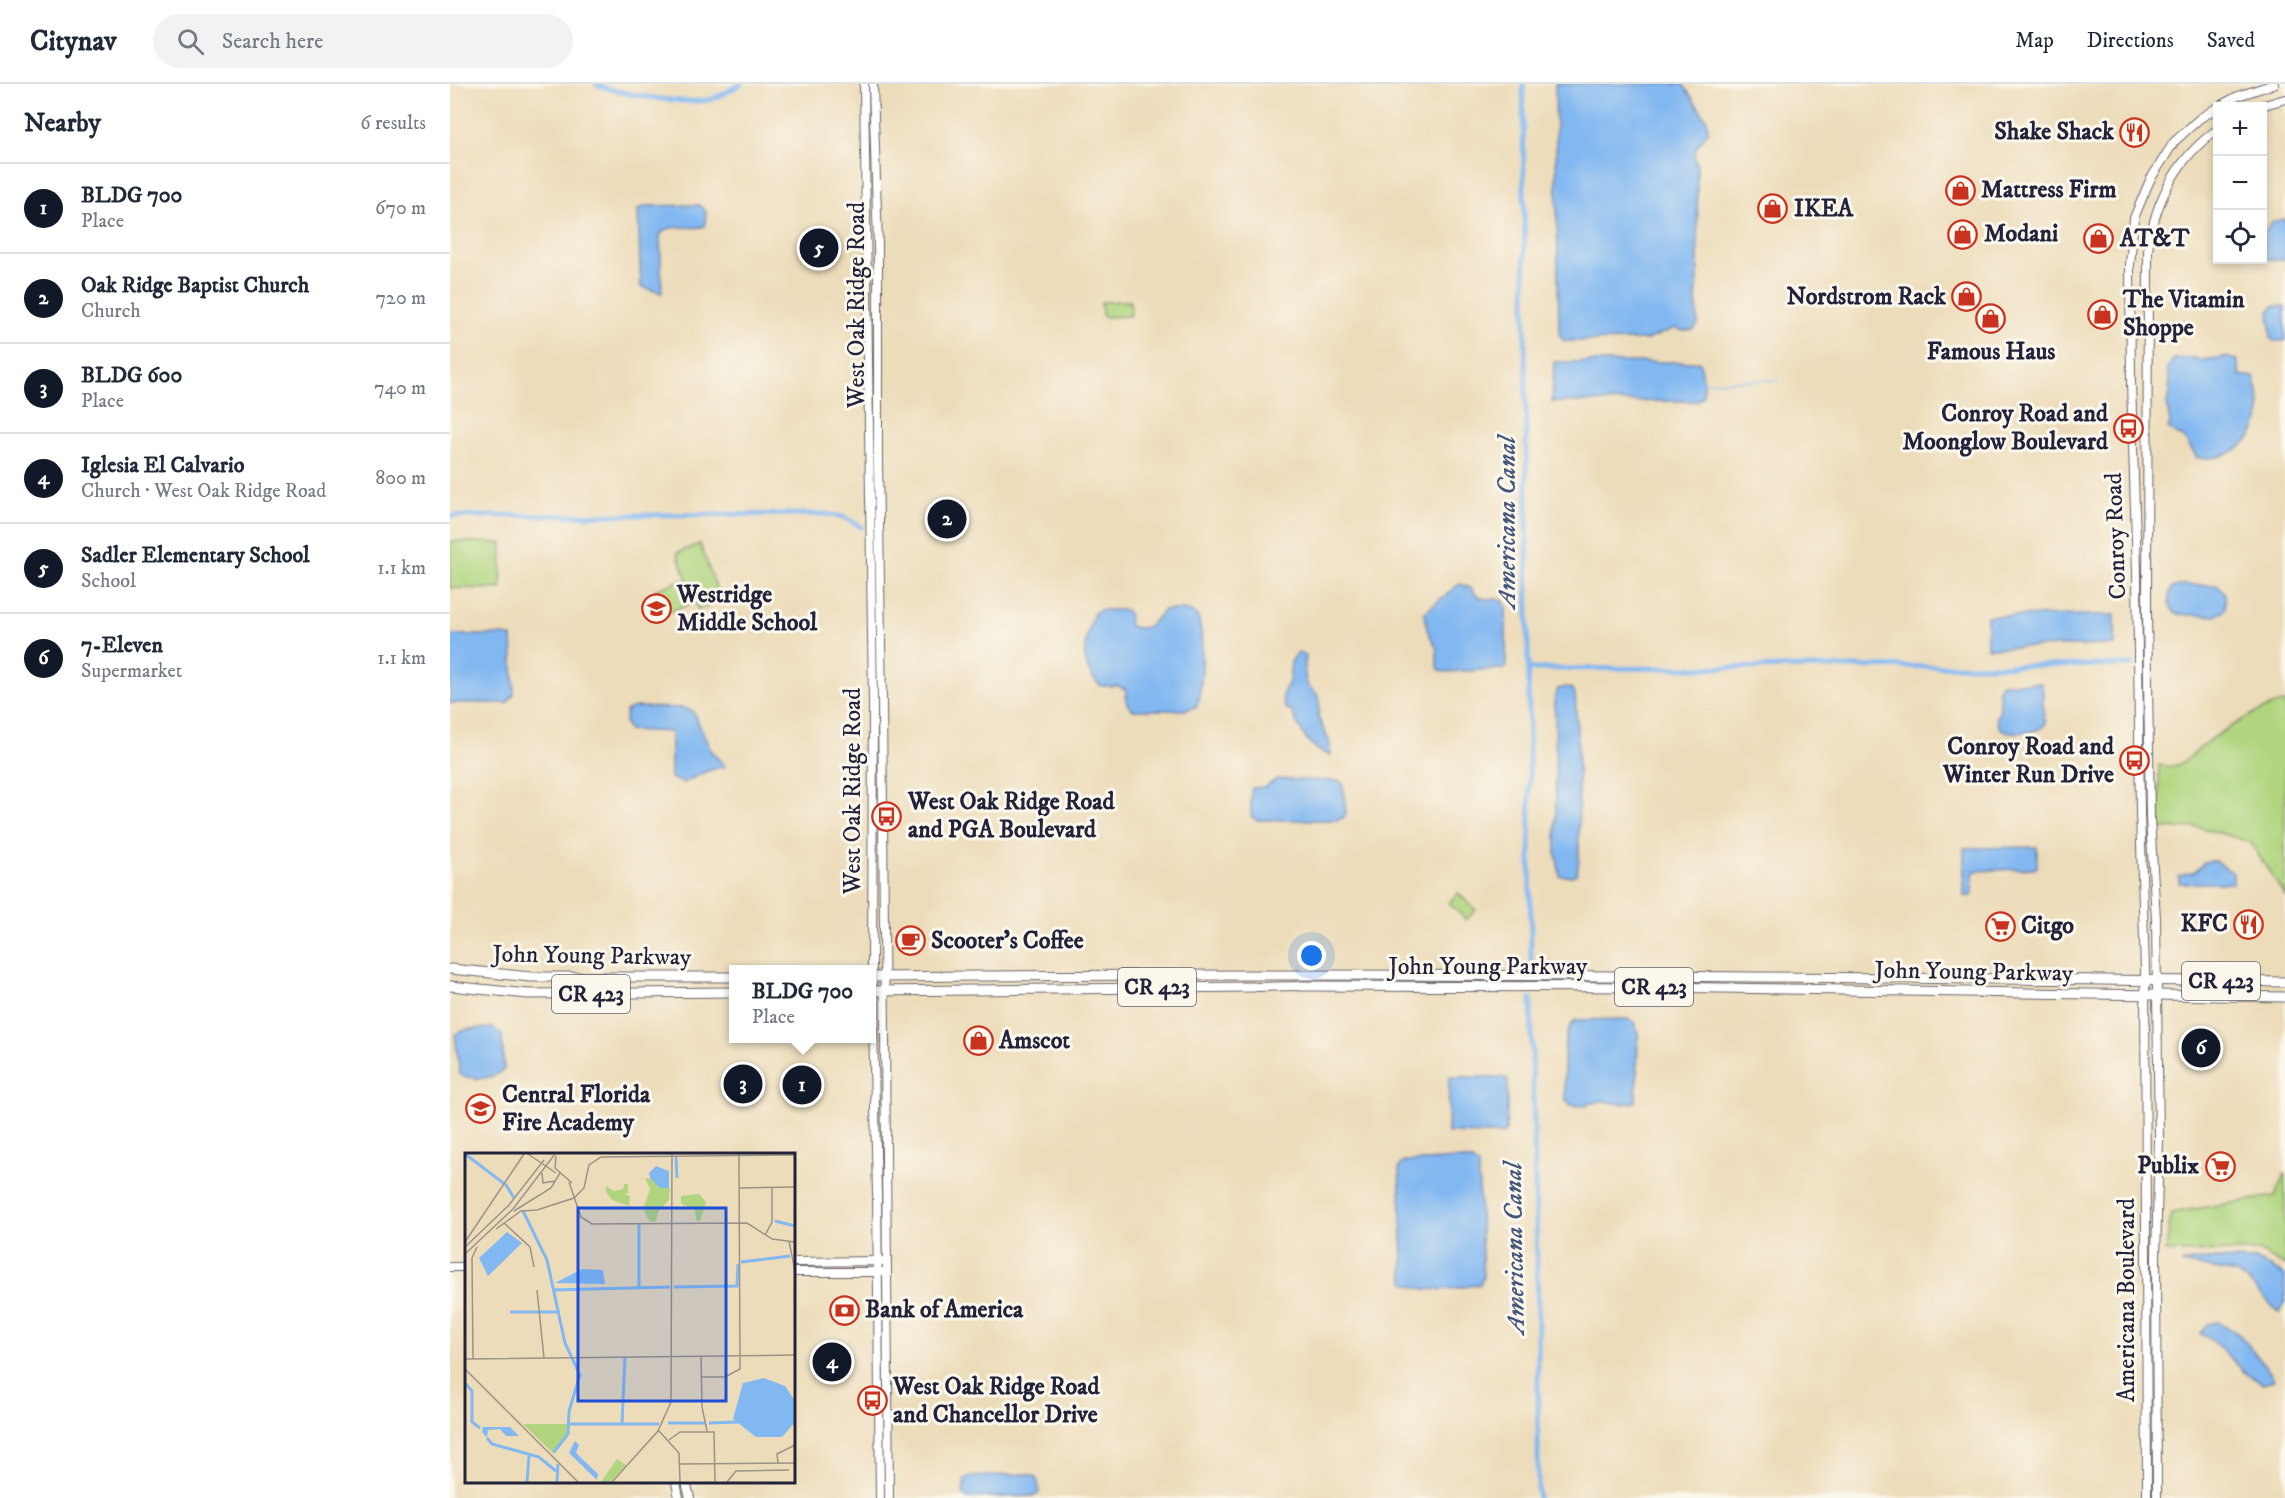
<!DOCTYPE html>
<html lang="en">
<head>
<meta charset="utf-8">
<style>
	:root { --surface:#fff; --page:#f2f2f3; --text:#1f2937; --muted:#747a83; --line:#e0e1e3; --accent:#111827 }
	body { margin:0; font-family:"IM FELL DW Pica",serif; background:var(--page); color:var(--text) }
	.controls { position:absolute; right:18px; top:18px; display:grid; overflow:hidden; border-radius:0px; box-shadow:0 3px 9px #0003 }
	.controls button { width:54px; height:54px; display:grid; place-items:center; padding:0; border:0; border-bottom:2px solid var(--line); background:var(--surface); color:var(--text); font:30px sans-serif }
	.you { position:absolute; left:862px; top:872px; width:21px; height:21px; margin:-15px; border:4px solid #fff; border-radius:50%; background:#1a73e8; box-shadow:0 0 0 9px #1a73e833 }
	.badge { display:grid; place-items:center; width:39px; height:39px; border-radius:50%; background:var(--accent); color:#fff; font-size:20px; font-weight:700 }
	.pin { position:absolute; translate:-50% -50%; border:3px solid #fff; box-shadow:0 2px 6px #0006 }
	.popup { position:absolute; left:279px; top:881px; width:147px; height:78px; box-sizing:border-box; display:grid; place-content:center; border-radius:0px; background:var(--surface); filter:drop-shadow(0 2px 4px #0005); font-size:20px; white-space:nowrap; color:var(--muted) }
	.popup b { font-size:22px; color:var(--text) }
	.popup::after { content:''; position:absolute; left:50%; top:100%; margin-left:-12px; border:12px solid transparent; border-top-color:var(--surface) }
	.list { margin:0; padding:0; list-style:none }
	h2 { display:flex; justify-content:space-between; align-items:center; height:78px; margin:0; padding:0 24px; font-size:26px }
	h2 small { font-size:20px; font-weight:400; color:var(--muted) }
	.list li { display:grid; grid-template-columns:39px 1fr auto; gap:18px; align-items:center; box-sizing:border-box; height:90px; padding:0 24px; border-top:2px solid var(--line) }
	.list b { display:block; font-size:22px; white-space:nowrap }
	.list p { margin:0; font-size:20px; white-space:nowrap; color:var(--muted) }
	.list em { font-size:20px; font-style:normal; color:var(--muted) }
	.icon { flex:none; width:33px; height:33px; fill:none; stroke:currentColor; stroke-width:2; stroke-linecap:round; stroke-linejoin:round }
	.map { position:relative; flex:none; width:1835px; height:1414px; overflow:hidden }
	header { display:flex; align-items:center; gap:36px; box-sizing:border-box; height:84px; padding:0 30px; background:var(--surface); border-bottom:2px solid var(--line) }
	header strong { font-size:28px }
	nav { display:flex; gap:33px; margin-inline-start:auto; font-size:21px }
	.search { width:420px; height:54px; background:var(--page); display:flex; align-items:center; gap:15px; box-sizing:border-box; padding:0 21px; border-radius:33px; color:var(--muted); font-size:22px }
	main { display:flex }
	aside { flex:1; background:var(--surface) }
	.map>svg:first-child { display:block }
	.green { fill:#b0d57e; stroke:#697c5c; stroke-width:1.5 }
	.water { fill:#82b8f1; stroke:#526d96; stroke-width:1.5 }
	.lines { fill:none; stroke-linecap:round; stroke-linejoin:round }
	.stream { stroke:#82b8f1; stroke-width:1.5 }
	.canal { stroke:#82b8f1; stroke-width:5 }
	.secondary-casing { stroke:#696367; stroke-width:10 }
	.primary-casing { stroke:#696367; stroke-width:10 }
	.highway-casing { stroke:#696367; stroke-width:11 }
	.secondary { stroke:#fff; stroke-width:8 }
	.primary { stroke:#fff; stroke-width:8 }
	.highway { stroke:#fff; stroke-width:9 }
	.labels { text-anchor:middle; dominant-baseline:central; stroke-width:6; stroke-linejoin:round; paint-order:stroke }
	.shield { fill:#fbf7ec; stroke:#636270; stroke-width:1.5 }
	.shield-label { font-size:22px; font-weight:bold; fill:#22223b }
	.poi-label { font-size:24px; font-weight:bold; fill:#22223b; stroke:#fbf7ec; text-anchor:start }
	.street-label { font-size:24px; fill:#22223b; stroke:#fbf7ec }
	.water-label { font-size:26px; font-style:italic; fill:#44567b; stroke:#fbf7ec }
	.inset-river { fill:none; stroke:#82b8f1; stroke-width:3 }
	.inset-road { fill:none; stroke:#9c9287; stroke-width:1.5 }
	.view { fill:#1d4ed8; fill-opacity:0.15; stroke:#1d4ed8; stroke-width:3 }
	.inset-edge { fill:none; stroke:#22223b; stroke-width:3 }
</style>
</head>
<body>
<header>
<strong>Citynav</strong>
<div class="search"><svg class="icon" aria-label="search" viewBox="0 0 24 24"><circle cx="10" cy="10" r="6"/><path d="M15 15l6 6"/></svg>Search here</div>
<nav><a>Map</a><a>Directions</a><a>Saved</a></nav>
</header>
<main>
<aside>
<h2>Nearby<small>6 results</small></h2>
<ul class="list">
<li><span class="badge">1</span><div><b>BLDG 700</b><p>Place</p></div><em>670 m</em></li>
<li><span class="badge">2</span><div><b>Oak Ridge Baptist Church</b><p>Church</p></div><em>720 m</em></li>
<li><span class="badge">3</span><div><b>BLDG 600</b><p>Place</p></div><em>740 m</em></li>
<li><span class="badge">4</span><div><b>Iglesia El Calvario</b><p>Church · West Oak Ridge Road</p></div><em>800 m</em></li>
<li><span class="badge">5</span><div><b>Sadler Elementary School</b><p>School</p></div><em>1.1 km</em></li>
<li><span class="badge">6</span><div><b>7-Eleven</b><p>Supermarket</p></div><em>1.1 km</em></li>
</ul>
</aside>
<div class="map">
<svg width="1835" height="1414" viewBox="0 0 1835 1414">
	<rect width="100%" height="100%" fill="#fbf7ec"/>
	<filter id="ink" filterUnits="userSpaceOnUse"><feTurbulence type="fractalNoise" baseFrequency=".0167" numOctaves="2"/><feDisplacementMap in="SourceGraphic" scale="12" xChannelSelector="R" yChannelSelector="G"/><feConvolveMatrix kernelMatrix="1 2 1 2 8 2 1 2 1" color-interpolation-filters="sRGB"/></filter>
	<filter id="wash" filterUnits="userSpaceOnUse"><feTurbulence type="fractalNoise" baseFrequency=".008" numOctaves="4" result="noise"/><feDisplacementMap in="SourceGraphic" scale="24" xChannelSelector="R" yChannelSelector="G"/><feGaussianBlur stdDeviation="1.35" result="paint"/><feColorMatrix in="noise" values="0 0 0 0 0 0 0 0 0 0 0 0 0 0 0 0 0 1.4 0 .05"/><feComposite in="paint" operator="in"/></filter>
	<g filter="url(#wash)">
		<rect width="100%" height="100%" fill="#eddcba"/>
		<g class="green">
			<path d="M680,217L681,230L678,232L655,233L652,231L651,218Z"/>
			<path d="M0,457L52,459L51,505L0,504Z"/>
			<path d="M250,460L271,517L248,526L227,469Z"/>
			<path d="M232,496L241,520L214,530L205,506Z"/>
			<path d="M1832,619H1835V812L1800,758L1749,743L1710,745L1709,681C1713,682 1718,683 1723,682C1735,680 1744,668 1754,661C1771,647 1811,623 1832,619Z"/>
			<path d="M1008,809L1026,826L1016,836L999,819Z"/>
			<path d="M1835,1088V1182L1809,1167L1716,1168L1721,1129L1825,1112Z"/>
		</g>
		<g class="water">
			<path d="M1105,0H1233L1257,36L1258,48C1250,58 1240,67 1247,80L1248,196L1246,212L1248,240L1244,245L1233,247L1225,244L1197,256L1114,257L1109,250Z"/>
			<path d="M250,121L256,128L255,142C241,147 220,137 210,151L212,209L191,203L188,126L195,122Z"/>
			<path d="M1835,135V176L1813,175V149L1822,138Z"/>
			<path d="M1823,222H1835V257H1824L1821,254L1819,228Z"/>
			<path d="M1776,273L1787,276L1790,291L1804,293C1806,302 1810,312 1810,321C1810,358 1781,376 1747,374L1735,355L1718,345L1720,340L1717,320L1720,301L1717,284L1724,275L1743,274L1751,276Z"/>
			<path d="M1104,278H1250L1254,300L1253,312L1247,317L1102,318Z"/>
			<path d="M1009,500L1021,504C1028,518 1040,514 1053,516L1056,523V583L1053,585L995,588L989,586L987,578V565L977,546L975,528Z"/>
			<path d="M1731,501H1768L1775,510V525L1766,532L1726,530C1718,522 1717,513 1722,504Z"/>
			<path d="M650,526H676L679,531V542C698,549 704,537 714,526C724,526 737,524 746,531C755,539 753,613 746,623L735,626H683C675,620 675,615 676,606L669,602H651C626,580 635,556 644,529Z"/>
			<path d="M1665,531V561L1537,564V532Z"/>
			<path d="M0,551H53L62,553L64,610L57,619H0Z"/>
			<path d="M847,569L856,571C855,581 853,591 857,600C860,606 859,603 864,607C871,613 870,624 868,633L879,657L881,671C859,667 849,644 841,626L836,625L833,618V609L839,598L841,578Z"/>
			<path d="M1552,599H1592L1594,633L1596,639C1590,647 1584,647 1575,648C1564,649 1546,650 1547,633C1547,630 1550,627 1550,624C1551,618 1549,611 1548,605Z"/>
			<path d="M1116,603L1122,605L1125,610L1128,663L1129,776L1127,789L1123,792H1110L1106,769L1105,614L1108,605Z"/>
			<path d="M185,623L234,624L243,627L261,667L275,682L257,687L233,699L221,694V648L179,646C174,640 174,633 177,626Z"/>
			<path d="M827,695L890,697L893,701L896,729L893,734L886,736H806L801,732V706L802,704L815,703Z"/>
			<path d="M1587,763V784L1525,787L1523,791L1522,812H1514V764Z"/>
			<path d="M1759,777H1765L1783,789V799H1729V792L1745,788L1754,778Z"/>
			<path d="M1177,935L1185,938L1188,950L1186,1017C1174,1024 1164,1017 1152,1017C1142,1018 1132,1024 1122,1021C1118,1020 1117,1017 1115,1014C1115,994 1109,947 1126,936Z"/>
			<path d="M44,944L52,951L54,985C42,996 25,996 10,991L5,950L18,945Z"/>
			<path d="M999,993H1050L1058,995L1056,1047L1052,1050L998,1049Z"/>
			<path d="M1009,1075L1020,1076L1028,1081L1033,1194L1030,1200C1011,1204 971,1211 954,1198L949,1083L953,1078Z"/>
			<path d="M1757,1175L1807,1176L1835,1191V1217L1829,1229L1799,1198L1786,1189L1731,1179Z"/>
			<path d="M1767,1238C1774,1243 1782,1245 1788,1250C1795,1256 1823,1290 1824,1296L1813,1299C1792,1291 1774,1265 1756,1251H1752L1750,1249L1758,1240Z"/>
			<path d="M577,1390L585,1392L588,1398L589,1409L585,1412L516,1414L513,1411L515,1395L518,1393Z"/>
		</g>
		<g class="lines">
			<path class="stream" d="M1254,298L1328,296"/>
			<g class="canal">
				<path d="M146,0C169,10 238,22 262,15C272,11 282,5 291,0"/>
				<path d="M1073,0L1081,877"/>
				<path d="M0,432L375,430L393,433L412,443"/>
				<path d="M1078,585L1682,581"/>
				<path d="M1081,914L1088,1228V1414"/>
			</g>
		</g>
	</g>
	<g filter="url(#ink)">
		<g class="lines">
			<defs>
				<g id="secondary">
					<path d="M414,0L423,618L422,893L427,1110L430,1414"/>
					<path d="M423,0L428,162V377L432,618L439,1414"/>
					<path d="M1769,22L1788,12L1824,0"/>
					<path d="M1811,22L1835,15"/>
					<path d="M344,1178L431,1177"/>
					<path d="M0,1183H16"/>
					<path d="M344,1188H432"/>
					<path d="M226,1398L229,1414"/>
					<path d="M236,1398L240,1414"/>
					<path d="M1697,1414L1695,886L1690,728L1687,489L1681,298L1680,181L1684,134L1700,96L1724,58L1749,35L1768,23"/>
					<path d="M1707,1414L1706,1174L1709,1054L1706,835L1700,734L1697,527L1698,166C1705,117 1727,74 1768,45"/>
				</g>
				<path id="primary" d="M804,903L849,902"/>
				<g id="highway">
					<path d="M0,885L81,893H283"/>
					<path d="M421,893C892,888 1364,893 1835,898"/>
					<path d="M0,902L78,910L283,908"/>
					<path d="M849,902L1204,903L1835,913"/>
					<path d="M421,907L804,903"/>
				</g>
			</defs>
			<use href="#secondary" class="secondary-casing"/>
			<use href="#primary" class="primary-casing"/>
			<use href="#highway" class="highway-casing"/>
			<use href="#secondary" class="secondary"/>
			<use href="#primary" class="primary"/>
			<use href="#highway" class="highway"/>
		</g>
	</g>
	<defs>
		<symbol id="restaurant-ring" viewBox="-11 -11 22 22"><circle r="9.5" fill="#fbf7ec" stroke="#c8321e" stroke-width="1.5"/><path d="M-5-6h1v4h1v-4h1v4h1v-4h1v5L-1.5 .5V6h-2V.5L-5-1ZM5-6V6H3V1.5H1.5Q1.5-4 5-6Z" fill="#c8321e"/></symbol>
		<symbol id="shop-ring" viewBox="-11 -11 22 22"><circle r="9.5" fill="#fbf7ec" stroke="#c8321e" stroke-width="1.5"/><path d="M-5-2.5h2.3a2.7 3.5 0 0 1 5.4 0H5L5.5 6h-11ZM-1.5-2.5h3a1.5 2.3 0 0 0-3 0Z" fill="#c8321e"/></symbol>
		<symbol id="bus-ring" viewBox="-11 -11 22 22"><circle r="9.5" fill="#fbf7ec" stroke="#c8321e" stroke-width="1.5"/><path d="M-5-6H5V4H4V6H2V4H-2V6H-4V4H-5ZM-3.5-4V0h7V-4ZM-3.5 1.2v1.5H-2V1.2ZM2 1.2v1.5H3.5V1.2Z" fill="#c8321e"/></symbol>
		<symbol id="school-ring" viewBox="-11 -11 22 22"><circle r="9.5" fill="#fbf7ec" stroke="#c8321e" stroke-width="1.5"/><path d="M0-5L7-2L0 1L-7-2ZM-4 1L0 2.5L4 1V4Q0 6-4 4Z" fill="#c8321e"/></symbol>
		<symbol id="supermarket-ring" viewBox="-11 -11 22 22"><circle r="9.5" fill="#fbf7ec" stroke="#c8321e" stroke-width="1.5"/><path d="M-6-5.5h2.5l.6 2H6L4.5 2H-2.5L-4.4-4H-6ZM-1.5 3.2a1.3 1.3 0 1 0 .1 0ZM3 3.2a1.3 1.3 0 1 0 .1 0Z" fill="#c8321e"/></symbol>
		<symbol id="cafe-ring" viewBox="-11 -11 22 22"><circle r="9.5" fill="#fbf7ec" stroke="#c8321e" stroke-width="1.5"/><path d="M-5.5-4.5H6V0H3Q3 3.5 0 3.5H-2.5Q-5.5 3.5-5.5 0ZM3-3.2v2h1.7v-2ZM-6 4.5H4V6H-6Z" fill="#c8321e"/></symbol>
		<symbol id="bank-ring" viewBox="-11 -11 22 22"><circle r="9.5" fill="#fbf7ec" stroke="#c8321e" stroke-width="1.5"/><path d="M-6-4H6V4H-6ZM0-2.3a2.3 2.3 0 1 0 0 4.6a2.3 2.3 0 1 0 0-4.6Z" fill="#c8321e"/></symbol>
	</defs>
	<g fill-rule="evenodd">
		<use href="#restaurant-ring" x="1668" y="32" width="33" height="33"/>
		<use href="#shop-ring" x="1494" y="90" width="33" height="33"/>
		<use href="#shop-ring" x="1306" y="108" width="33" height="33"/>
		<use href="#shop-ring" x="1496" y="134" width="33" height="33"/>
		<use href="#shop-ring" x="1632" y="138" width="33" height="33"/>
		<use href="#shop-ring" x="1500" y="196" width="33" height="33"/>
		<use href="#shop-ring" x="1636" y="214" width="33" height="33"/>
		<use href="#shop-ring" x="1524" y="218" width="33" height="33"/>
		<use href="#bus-ring" x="1662" y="328" width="33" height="33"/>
		<use href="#school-ring" x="190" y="508" width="33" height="33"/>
		<use href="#bus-ring" x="1668" y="660" width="33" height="33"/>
		<use href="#bus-ring" x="420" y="716" width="33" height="33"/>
		<use href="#restaurant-ring" x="1782" y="824" width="33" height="33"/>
		<use href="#supermarket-ring" x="1534" y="826" width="33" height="33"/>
		<use href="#cafe-ring" x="444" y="840" width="33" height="33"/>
		<use href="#shop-ring" x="512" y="940" width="33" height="33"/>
		<use href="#school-ring" x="14" y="1008" width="33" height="33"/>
		<use href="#supermarket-ring" x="1754" y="1066" width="33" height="33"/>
		<use href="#bank-ring" x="378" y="1210" width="33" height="33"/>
		<use href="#bus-ring" x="406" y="1300" width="33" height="33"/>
	</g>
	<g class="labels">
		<g class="shield">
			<rect x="1732" y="878" width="78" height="38" rx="4.5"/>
			<rect x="668" y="884" width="78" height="38" rx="4.5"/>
			<rect x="1165" y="884" width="78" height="38" rx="4.5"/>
			<rect x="102" y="891" width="78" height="38" rx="4.5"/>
		</g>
		<g class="shield-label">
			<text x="1771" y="897">CR 423</text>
			<text x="707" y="903">CR 423</text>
			<text x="1204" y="903">CR 423</text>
			<text x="141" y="910">CR 423</text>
		</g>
		<g class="poi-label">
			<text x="1664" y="48" text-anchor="end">Shake Shack</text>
			<text x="1531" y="106">Mattress Firm</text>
			<text x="1344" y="125">IKEA</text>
			<text x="1534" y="150">Modani</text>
			<text x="1670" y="155">AT&amp;T</text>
			<text x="1496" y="213" text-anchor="end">Nordstrom Rack</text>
			<text x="1673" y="216">The Vitamin<tspan x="1673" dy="28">Shoppe</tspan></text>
			<text x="1541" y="268" text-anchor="middle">Famous Haus</text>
			<text x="1658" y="330" text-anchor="end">Conroy Road and<tspan x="1658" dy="28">Moonglow Boulevard</tspan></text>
			<text x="227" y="511">Westridge<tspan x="227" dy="28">Middle School</tspan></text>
			<text x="1664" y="663" text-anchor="end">Conroy Road and<tspan x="1664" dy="28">Winter Run Drive</tspan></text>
			<text x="458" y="718">West Oak Ridge Road<tspan x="458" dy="28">and PGA Boulevard</tspan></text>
			<text x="1778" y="840" text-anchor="end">KFC</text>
			<text x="1571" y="842">Citgo</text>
			<text x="481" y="857">Scooter's Coffee</text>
			<text x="549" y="957">Amscot</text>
			<text x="52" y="1011">Central Florida<tspan x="52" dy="28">Fire Academy</tspan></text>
			<text x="1749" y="1082" text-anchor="end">Publix</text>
			<text x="415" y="1226">Bank of America</text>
			<text x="443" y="1303">West Oak Ridge Road<tspan x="443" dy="28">and Chancellor Drive</tspan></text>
		</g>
		<g class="street-label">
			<text transform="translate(407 221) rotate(-90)">West Oak Ridge Road</text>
			<text transform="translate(1666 452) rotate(-92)">Conroy Road</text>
			<text transform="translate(403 707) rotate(-90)">West Oak Ridge Road</text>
			<text transform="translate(142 872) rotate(1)">John Young Parkway</text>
			<text x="1038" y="883">John Young Parkway</text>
			<text transform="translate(1524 888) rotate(1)">John Young Parkway</text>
			<text transform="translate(1677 1216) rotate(-90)">Americana Boulevard</text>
		</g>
		<g class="water-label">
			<text transform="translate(1057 438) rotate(-90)">Americana Canal</text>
			<text transform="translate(1065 1164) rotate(-91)">Americana Canal</text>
		</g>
	</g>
	<g transform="translate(15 1069)">
		<rect width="330" height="330" fill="#eddcba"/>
		<path d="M180,25L189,26L194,35H205L204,47L193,59L191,68L185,69L178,56L185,36ZM159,31H163V40L159,41L165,43L164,53L147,47L141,39V33L149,38L158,36ZM234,41L241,49L235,68L231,67L230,56L216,51V43ZM58,271H104V279L89,301ZM152,306L161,312L145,329H136Z" fill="#b0d57e"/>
		<path d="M191,13L204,18V35H195L185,25L184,20ZM42,79L57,90L23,123L14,105ZM117,116L138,117L140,131L90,130ZM299,225L320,233L330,248V269L317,284H291L268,266L278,230ZM45,274L54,283H41L35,276L23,277L22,285L17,279L18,274ZM110,288L114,292L111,300L133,321L132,327L104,300Z" fill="#82b8f1"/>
		<path class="inset-river" d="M0,1L41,32L49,45M211,4L212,25M58,58L82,107L100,190L115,222L104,258L103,281L89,299M310,68L330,73M174,71V135M276,109L325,103M209,134L272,133L273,111M89,137L205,134M45,159H95M0,230L7,238V269L15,275M203,270H241M244,270L273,269M105,271H194M157,271L160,204M22,285L27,291L74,304L91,318M62,329L64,303M92,329L93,311"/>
		<path class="inset-road" d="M63,1L91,20M91,3L90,15L107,30M77,20L78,30L90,28M104,29L116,64L127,71L282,70L307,86L330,89M274,35L330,34M49,58L86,35L95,20M39,70L65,94L69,114M31,76L56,58L72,57L109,45L119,35L124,12L136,4L330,2M300,82L307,69V35M324,88L330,118M0,89L59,1M0,94L44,52L79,7M0,101L48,56L90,1M72,137L79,205M236,203L237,254L242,278M0,206L330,202M8,206L7,105L12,94M0,216L113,329M237,224H260L275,216L274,1M194,278L214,300L215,329M204,287L215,279H249L250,329M313,310L312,301L330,292M215,311L330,310M147,329L193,278L206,249L207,1M262,329L271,318L324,317"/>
		<path class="view" d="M113,55H261V248H113Z"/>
		<rect width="330" height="330" class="inset-edge"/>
	</g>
</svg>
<div class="controls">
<button>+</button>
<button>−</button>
<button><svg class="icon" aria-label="locate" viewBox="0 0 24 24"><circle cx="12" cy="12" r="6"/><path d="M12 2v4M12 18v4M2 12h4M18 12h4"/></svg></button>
</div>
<div class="you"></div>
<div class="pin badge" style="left:352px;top:1001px">1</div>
<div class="popup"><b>BLDG 700</b>Place</div>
<div class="pin badge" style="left:497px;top:435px">2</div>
<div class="pin badge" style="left:293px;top:1000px">3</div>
<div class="pin badge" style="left:382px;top:1278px">4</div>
<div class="pin badge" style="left:369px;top:164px">5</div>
<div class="pin badge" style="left:1751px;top:964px">6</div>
</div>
</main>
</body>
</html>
